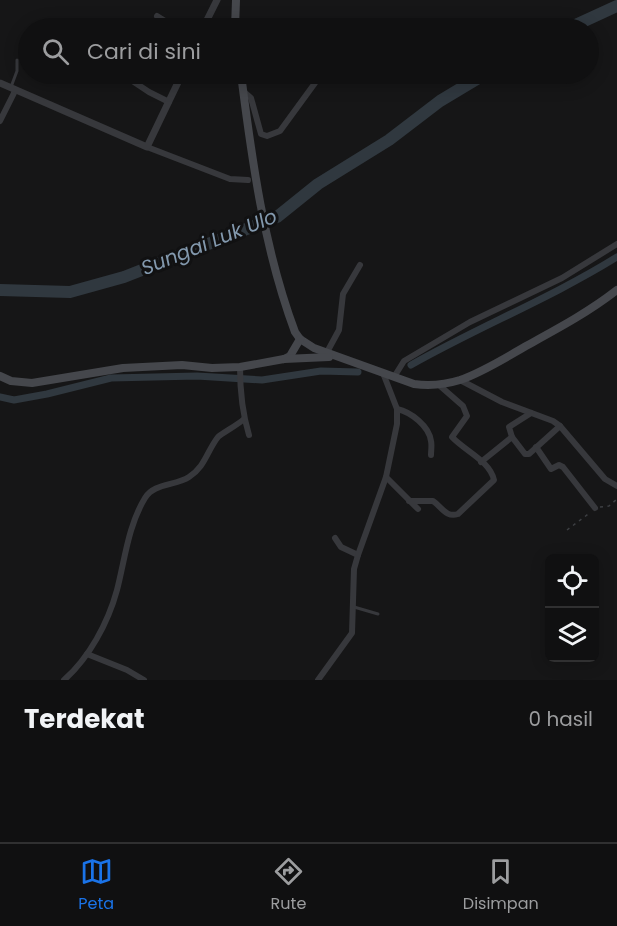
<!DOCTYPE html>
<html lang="id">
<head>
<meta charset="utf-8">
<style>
	:root { --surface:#101011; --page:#1e1e1f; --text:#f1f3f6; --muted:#9c9d9f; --line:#303031; --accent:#1a73e8 }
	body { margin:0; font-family:Poppins,sans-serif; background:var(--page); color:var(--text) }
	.controls { position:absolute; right:18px; bottom:18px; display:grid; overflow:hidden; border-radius:9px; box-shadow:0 3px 15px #0003 }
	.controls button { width:54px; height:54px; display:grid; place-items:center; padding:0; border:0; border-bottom:2px solid var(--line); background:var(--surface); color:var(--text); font:30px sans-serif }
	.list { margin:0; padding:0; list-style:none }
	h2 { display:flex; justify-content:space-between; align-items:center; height:78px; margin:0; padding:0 24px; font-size:26px }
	h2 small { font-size:20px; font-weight:400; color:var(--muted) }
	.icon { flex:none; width:33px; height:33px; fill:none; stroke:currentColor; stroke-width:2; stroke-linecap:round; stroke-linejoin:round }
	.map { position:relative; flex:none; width:617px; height:680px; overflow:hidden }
	.search { position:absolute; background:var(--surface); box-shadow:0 3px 15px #0003; left:18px; right:18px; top:18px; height:66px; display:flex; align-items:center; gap:15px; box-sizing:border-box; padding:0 21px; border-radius:33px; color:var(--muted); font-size:22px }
	.sheet { height:162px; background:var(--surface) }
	nav { display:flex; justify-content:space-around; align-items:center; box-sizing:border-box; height:84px; border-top:2px solid var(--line); background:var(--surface); font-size:16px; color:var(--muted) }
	nav a { display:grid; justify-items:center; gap:3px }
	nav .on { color:var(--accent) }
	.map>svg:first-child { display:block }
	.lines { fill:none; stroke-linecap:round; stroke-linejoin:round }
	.canal { stroke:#30383f; stroke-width:7 }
	.river { stroke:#30383f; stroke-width:12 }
	.path { stroke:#3d3f43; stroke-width:1.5; stroke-dasharray:3 4.5; stroke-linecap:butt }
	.service { stroke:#37383c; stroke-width:3 }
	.minor { stroke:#37383c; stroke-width:6 }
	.tertiary { stroke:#37383c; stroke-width:7 }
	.secondary { stroke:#45474c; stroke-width:8 }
	.labels { text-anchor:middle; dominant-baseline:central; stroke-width:6; stroke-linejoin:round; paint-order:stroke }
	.water-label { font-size:20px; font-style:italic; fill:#8399ae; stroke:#111112 }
</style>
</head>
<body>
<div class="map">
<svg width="617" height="680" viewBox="0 0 617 680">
	<rect width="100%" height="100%" fill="#161617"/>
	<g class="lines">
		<g class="canal">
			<path d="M411,365C478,327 551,298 617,257"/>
			<path d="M0,397L14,400L47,394L111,378L197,376L262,380L321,371L358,372"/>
		</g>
		<g class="river">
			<path d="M569,28L617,6"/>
			<path d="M0,290L70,292L124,277L277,217L318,184L389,140L440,101L485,74"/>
		</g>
		<g class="path">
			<path d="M600,507L609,506L617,499"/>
			<path d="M567,530L591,512"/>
		</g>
		<g class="service">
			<path d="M11,87L17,71V60"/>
			<path d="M354,607L378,614"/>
		</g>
		<g class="minor">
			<path d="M157,16L165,21L167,28"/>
			<path d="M122,74L149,92L169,102"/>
			<path d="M243,91L251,98L261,134L267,136L280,131L315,83"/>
			<path d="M0,121L15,91"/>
			<path d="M147,147L230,179L248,180"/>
			<path d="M326,354L339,330L343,294L360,265"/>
			<path d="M240,367C240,390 242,412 249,435"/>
			<path d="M394,377L404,361L470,322L562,278L617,244"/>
			<path d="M460,380L502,402L553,421L560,426L605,479L617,486"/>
			<path d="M397,409C411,412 429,426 431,441C432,445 431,451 431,455"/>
			<path d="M512,437L509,427L531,413"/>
			<path d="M536,447L551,469L559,465L563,467L595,508"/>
			<path d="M481,462L512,437L525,454H529L560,426"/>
			<path d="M386,477L418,509"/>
			<path d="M409,501H433C442,507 446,518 458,514L494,480C490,461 465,451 452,437L467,416L463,406L439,385"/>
			<path d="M335,538L341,547L358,555"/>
			<path d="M87,654L127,670L144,680"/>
			<path d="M64,680C89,658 108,623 117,590C125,559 128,526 145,498C154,483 175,486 189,477C205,467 207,451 218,437C221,434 239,424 244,419"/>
			<path d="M318,680L352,633L354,569L358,555L386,477L397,424V409L383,373"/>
		</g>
		<g class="tertiary">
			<path d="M203,28L217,0"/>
			<path d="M0,83L147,147L182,74"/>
		</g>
		<g class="secondary">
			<path d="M235,28L236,0"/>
			<path d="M241,74C252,161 264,249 295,332L300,339L314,348L414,384C430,386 444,385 460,380C483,372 505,358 526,346C557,329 589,312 617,290"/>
			<path d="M284,359L290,356L300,339"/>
			<path d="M0,376L11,381L32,383L123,368L182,365L212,368L240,367L284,359L329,357"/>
		</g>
	</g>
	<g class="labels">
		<g class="water-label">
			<text transform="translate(209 242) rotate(-22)">Sungai Luk Ulo</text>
		</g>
	</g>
</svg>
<div class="controls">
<button><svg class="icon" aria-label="locate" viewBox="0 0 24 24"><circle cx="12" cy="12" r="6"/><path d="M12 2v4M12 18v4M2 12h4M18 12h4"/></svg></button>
<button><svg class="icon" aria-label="layers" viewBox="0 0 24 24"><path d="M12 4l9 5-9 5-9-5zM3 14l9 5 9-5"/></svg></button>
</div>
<div class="search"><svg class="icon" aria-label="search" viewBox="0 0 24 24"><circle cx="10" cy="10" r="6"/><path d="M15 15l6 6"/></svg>Cari di sini</div>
</div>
<section class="sheet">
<h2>Terdekat<small>0 hasil</small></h2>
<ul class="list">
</ul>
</section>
<nav>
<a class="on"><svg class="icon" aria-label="map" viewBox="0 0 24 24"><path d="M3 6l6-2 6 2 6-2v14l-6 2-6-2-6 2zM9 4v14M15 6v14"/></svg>Peta</a>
<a><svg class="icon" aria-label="directions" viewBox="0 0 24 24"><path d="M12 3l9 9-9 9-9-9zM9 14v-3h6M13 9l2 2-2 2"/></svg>Rute</a>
<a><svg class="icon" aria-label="saved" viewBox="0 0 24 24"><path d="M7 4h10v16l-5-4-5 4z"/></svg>Disimpan</a>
</nav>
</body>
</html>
